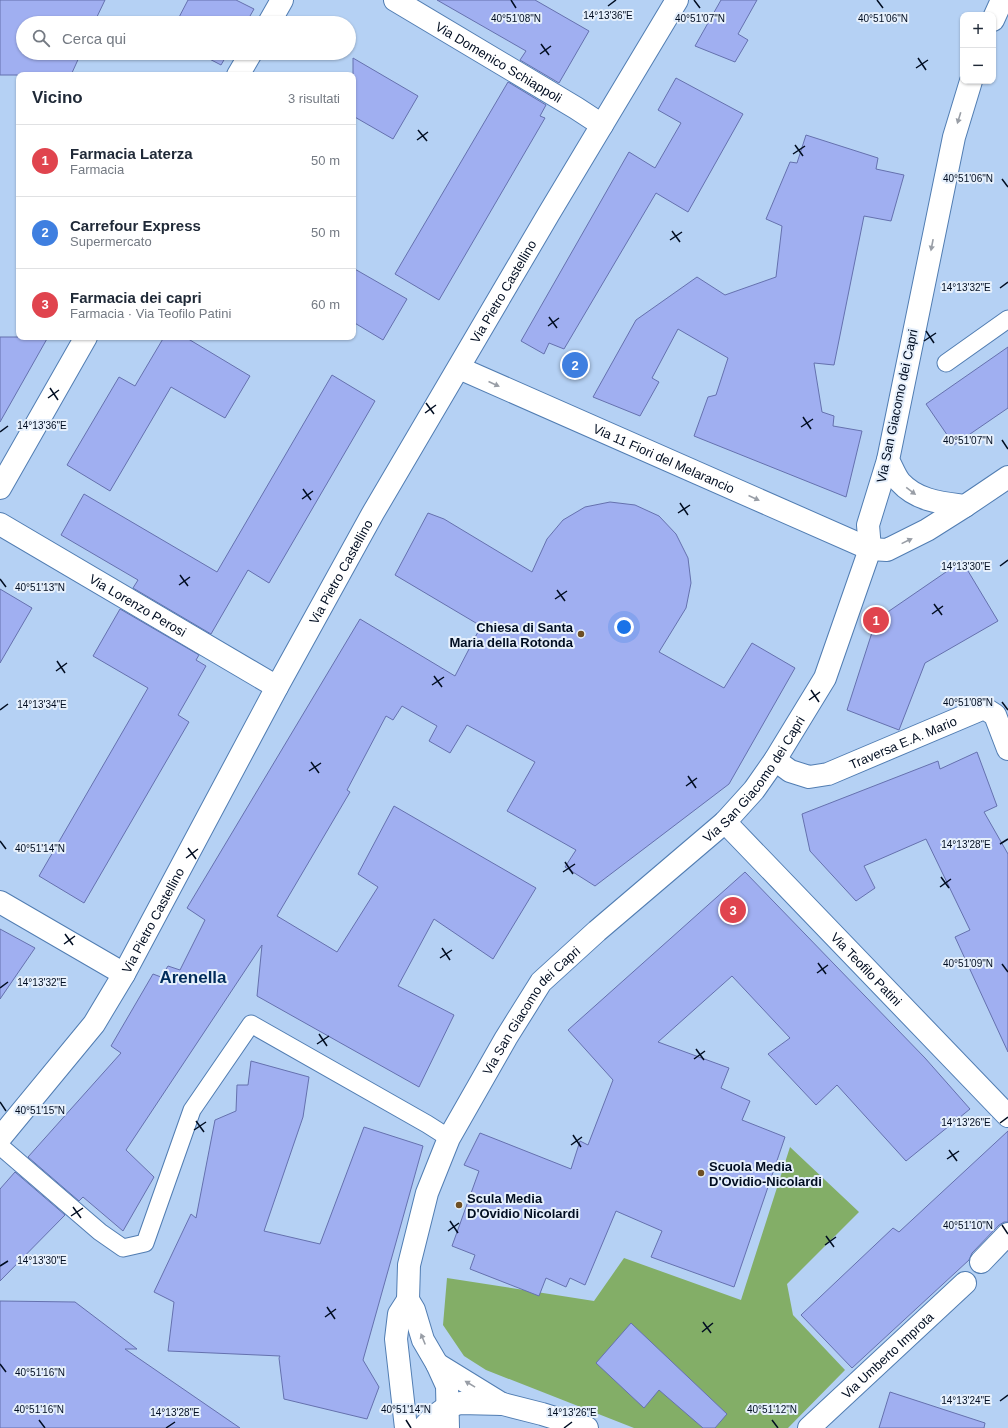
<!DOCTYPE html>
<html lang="it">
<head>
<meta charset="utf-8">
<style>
	:root { --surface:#fff; --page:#f2f2f3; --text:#1f2937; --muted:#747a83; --line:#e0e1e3; --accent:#b45309 }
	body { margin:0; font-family:Arial,sans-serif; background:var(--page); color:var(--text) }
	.controls { position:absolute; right:12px; top:12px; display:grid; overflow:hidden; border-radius:8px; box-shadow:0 1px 3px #0004 }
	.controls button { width:36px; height:36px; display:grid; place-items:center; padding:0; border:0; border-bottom:1px solid var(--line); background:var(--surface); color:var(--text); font:20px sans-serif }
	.you { position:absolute; left:624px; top:627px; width:14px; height:14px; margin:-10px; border:3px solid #fff; border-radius:50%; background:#1a73e8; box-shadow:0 0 0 6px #1a73e833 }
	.badge { display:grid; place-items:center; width:26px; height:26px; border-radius:50%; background:var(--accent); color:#fff; font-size:13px; font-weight:700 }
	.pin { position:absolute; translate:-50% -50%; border:2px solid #fff; box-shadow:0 1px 4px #0006 }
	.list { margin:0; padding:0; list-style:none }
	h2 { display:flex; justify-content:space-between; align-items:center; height:52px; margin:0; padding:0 16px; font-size:17px }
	h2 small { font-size:13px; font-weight:400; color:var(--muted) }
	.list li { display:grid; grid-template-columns:26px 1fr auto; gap:12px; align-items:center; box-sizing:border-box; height:72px; padding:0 16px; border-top:1px solid var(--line) }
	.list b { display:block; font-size:15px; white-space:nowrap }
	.list p { margin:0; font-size:13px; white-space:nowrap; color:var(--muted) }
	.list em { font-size:13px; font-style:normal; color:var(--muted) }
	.icon { flex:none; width:22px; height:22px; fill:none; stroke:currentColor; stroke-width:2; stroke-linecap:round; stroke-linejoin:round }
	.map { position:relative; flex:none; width:1008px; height:1428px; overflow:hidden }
	.search { position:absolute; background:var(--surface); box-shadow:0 1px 3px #0004; left:16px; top:16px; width:340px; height:44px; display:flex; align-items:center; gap:10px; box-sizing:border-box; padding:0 14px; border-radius:22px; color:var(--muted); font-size:15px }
	.panel { position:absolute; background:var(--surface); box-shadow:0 1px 3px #0004; left:16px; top:72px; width:340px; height:268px; border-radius:8px }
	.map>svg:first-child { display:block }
	.green { fill:#83ae67 }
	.building { fill:#a0aff1; stroke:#6571ae }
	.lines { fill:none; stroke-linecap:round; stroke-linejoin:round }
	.service-casing { stroke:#517db2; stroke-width:19 }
	.minor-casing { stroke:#517db2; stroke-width:24 }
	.tertiary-casing { stroke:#517db2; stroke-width:24 }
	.secondary-casing { stroke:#517db2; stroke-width:24 }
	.service { stroke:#fff; stroke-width:17 }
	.minor { stroke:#fff; stroke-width:22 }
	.tertiary { stroke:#fff; stroke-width:22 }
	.secondary { stroke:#fff; stroke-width:22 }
	.oneway { fill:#999ea6 }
	.ticks { fill:none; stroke:#010d21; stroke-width:1.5 }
	.poi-dot { fill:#6e4f24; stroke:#e6f0fc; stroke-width:1.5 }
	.labels { text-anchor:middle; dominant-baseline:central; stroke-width:4; stroke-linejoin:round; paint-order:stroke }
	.street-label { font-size:13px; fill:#010d21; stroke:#e6f0fc }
	.poi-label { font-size:13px; font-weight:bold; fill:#010d21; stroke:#e6f0fc; text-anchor:start }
	.district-label { font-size:17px; font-weight:bold; fill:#002c5b; stroke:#e6f0fc }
	.ticks-label { font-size:10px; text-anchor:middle; fill:#010d21; stroke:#e6f0fc; stroke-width:4; stroke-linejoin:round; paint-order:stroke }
</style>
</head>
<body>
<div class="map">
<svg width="1008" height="1428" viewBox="0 0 1008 1428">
	<rect width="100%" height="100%" fill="#b5d1f4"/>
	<path class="green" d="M790,1147L859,1212L787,1284L793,1315L845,1370L788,1428H634L486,1370L464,1356L443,1325L447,1278L594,1301L624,1258L741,1300Z"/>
	<g class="building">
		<path d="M0,0H105L94,23H23V53H81L71,75H0Z"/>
		<path d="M188,0H236L254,9L246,23H176Z"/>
		<path d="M437,0H535L589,31L559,83L520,60L526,51Z"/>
		<path d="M721,0H757L738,34L748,40L735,62L695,46Z"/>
		<path d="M198,53H228L221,65Z"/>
		<path d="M353,58L418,96L393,139L353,116Z"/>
		<path d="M676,78L743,114L688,212L656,193L564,349L549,343L544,354L521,341L629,152L655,168L681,123L658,110Z"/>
		<path d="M508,82L546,105L540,116L545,118L439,300L395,274Z"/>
		<path d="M806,135L878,158L876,169L904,175L891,221L864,216L834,365L814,363L822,412L834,416L833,426L862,431L846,497L694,436L708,397L716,395L728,358L678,329L652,378L659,382L640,416L593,397L636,320L697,277L725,295L776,277L782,226L766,219L790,162L797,163Z"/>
		<path d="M353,268L407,299L383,340L353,322Z"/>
		<path d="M0,337H48L0,422Z"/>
		<path d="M164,337H185L250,376L225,418L171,387L110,491L67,465L119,377L135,386Z"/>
		<path d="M1008,347V408L954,445L926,404Z"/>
		<path d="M332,375L375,401L269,583L248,570L211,634L133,588L138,580L61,535L84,494L217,572Z"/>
		<path d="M610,502L635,505L659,516L676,534L688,558L691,583L686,608L659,652L724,688L752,643L795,668L729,784L595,886L565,867L576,850L507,811L535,762L467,725L450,753L429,741L437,726L402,706L393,720L386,716L347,790L350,792L277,916L337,952L378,887L358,874L394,806L536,888L493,959L434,919L398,986L454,1015L419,1087L257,996L262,945L126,1150L154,1177L123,1231L83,1197L79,1201L28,1157L121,1053L111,1046L153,974L161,977L168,966L180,970L205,920L187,908L360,619L455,676L481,626L395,575L428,513L444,519L532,572L547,539L563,520L585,507Z"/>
		<path d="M962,561L998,621L925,663L899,730L847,710L876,620Z"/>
		<path d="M0,589L32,608L0,663Z"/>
		<path d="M120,609L199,655L196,660L206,666L178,715L189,722L84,903L39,876L148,688L93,656Z"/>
		<path d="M977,752L997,806L984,812L1008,854V1052L955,937L970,930L926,839L864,866L875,888L856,901L810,851L802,814L938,761L940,769Z"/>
		<path d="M745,872L925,1058L970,1109L906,1161L837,1085L816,1105L768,1054L790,1038L732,976L658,1042L729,1068L721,1088L750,1101L742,1120L785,1137L734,1287L651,1257L662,1231L616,1211L585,1285L570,1278L566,1287L546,1278L539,1296L470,1269L475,1255L452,1246L479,1171L464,1165L480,1133L571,1169L580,1141L588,1145L613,1080L568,1030Z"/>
		<path d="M0,929L35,948L0,999Z"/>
		<path d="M251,1061L309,1077L303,1117L264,1231L320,1244L364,1127L423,1146L363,1360L379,1387L367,1419L284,1399L279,1358L280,1356L168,1351L174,1302L154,1292L191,1214L196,1218L215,1120L236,1111L237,1085H248Z"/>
		<path d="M1008,1131V1222H1004L999,1225L972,1253L969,1260L852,1368L801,1315L893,1228L899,1232Z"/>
		<path d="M15,1172L65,1215L0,1281V1189Z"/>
		<path d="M0,1301L75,1302L137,1349H125L240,1428H0Z"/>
		<path d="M631,1323L727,1414L715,1428H703L659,1390L644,1408L596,1363Z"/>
		<path d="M890,1392L985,1423L984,1428H879Z"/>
	</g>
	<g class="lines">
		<defs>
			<g id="service">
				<path d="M946,363L1008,319"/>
				<path d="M0,1146L100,1232L123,1248L145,1243L192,1110L251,1024L427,1124L449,1138"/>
			</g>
			<g id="minor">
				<path id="s1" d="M395,0L576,108L602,125"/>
				<path d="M269,23L282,0"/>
				<path d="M238,75L251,53"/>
				<path id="s2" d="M459,368L870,549L887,550L927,530L965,506"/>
				<path d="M0,488L86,337"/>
				<path id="s3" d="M0,524L277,687"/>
				<path id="s4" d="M775,760L790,771L809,777L828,774L984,708L995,715L1008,749"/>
				<path id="s5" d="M725,822L1008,1116"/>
				<path d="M0,902L124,974"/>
				<path d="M981,1262L1008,1234"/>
				<path id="s6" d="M408,1300L409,1265L427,1193L449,1138L506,1038L541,982L597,931L725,822L754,790L775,760L825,678L870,549L868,525L888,460"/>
				<path d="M408,1300L414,1310L423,1340L437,1364L447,1386L448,1428"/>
				<path d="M437,1364L502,1404"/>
				<path d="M406,1428L396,1339L399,1314L408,1300"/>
				<path d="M423,1428L433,1417L447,1407L460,1403L503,1404L542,1414L587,1428"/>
				<path id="s7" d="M809,1428L965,1283"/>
			</g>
			<g id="tertiary">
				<path id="s8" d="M0,1138L94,1024L124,974L277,687L373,513L548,215L677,0"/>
			</g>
			<g id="secondary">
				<path d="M993,20L1002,0"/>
				<path d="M971,81L954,137L888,460C892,467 895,476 900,482C917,501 942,503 965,506L1008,477"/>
			</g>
		</defs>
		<use href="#service" class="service-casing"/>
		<use href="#minor" class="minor-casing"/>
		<use href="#tertiary" class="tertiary-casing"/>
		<use href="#secondary" class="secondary-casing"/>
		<use href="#service" class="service"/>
		<use href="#minor" class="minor"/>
		<use href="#tertiary" class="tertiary"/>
		<use href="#secondary" class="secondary"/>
	</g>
	<defs><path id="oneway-solid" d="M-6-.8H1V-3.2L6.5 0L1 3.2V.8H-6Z"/></defs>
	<g class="oneway">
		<use href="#oneway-solid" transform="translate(959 118) rotate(107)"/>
		<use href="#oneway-solid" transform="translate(932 245) rotate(101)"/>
		<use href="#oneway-solid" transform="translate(494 384) rotate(24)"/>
		<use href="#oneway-solid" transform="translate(911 491) rotate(37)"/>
		<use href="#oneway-solid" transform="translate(754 498) rotate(24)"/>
		<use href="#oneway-solid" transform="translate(907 541) rotate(-26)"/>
		<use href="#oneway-solid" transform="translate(423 1339) rotate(-112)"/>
		<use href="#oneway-solid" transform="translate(470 1384) rotate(-149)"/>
	</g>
	<path class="ticks" d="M511,0L516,8M694,0L700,8M877,0L883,8M608,6L616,0M541,44L549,55M540,54L551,46M918,58L926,70M916,68L928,60M418,130L427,141M417,140L428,132M795,145L803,156M793,154L805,146M1002,179L1008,187M672,231L680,242M670,240L682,232M1000,288L1008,282M549,317L557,328M548,326L559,318M926,331L934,343M924,341L936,333M50,388L58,400M48,398L59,390M426,403L434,414M425,413L436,405M803,417L811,429M801,427L813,419M0,432L8,426M1002,440L1008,449M303,489L311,500M302,499L313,491M680,503L688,515M678,513L690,505M1000,566L1008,560M180,575L188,586M0,579L6,587M179,585L190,577M557,590L565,601M555,599L567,591M934,604L942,615M932,614L943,606M57,661L65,673M56,671L67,663M434,676L442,687M432,685L444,677M811,690L819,702M809,700L820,692M1002,702L1008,710M0,710L8,704M311,762L319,773M309,771L321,763M688,776L696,788M686,786L697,778M0,841L6,849M1000,844L1008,839M188,848L196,859M186,858L198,849M565,862L573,874M563,872L575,864M941,877L949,888M940,887L951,879M65,934L73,945M64,944L75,936M442,948L450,960M440,958L452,950M818,963L826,974M1002,964L1008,972M817,973L828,965M0,988L8,982M319,1034L327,1046M317,1044L329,1036M696,1049L704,1060M694,1059L705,1051M0,1102L6,1111M196,1121L204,1132M1000,1123L1008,1117M194,1130L206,1122M573,1135L581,1147M571,1145L582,1137M949,1150L957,1161M947,1159L959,1151M73,1207L81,1218M71,1216L83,1208M450,1221L458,1233M1002,1225L1008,1234M448,1231L459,1223M826,1236L834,1247M825,1245L836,1237M0,1266L8,1261M327,1307L335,1319M325,1317L336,1309M703,1322L711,1333M702,1332L713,1323M0,1364L6,1372M1000,1401L1008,1395M39,1420L45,1428M406,1420L411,1428M772,1420L778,1428M166,1428L175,1422M564,1428L572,1422"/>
	<g class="poi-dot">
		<circle cx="581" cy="634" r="4"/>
		<circle cx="701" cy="1173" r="4"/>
		<circle cx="459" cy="1205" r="4"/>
	</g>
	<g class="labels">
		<g class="street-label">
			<text stroke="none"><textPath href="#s1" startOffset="121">Via Domenico Schiappoli</textPath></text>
			<text stroke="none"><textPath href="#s8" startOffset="987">Via Pietro Castellino</textPath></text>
			<text transform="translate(897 406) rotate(-78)">Via San Giacomo dei Capri</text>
			<text stroke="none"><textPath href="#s2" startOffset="224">Via 11 Fiori del Melarancio</textPath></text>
			<text stroke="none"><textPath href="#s8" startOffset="663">Via Pietro Castellino</textPath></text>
			<text stroke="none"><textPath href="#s3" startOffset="160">Via Lorenzo Perosi</textPath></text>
			<text stroke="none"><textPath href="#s4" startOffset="139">Traversa E.A. Mario</textPath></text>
			<text stroke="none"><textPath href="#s6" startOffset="645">Via San Giacomo dei Capri</textPath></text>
			<text stroke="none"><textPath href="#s8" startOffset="267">Via Pietro Castellino</textPath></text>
			<text stroke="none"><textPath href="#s5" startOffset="204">Via Teofilo Patini</textPath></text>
			<text stroke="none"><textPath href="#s6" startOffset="321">Via San Giacomo dei Capri</textPath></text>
			<text stroke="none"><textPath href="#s7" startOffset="107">Via Umberto Improta</textPath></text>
		</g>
		<g class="poi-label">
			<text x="573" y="627" text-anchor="end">Chiesa di Santa<tspan x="573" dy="15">Maria della Rotonda</tspan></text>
			<text x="709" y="1166">Scuola Media<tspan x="709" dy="15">D'Ovidio-Nicolardi</tspan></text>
			<text x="467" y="1198">Scula Media<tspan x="467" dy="15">D'Ovidio Nicolardi</tspan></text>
		</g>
		<g class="district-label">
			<text x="193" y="977">Arenella</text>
		</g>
	</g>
	<g class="ticks-label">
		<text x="608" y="19">14°13'36"E</text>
		<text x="516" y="22">40°51'08"N</text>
		<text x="700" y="22">40°51'07"N</text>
		<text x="883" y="22">40°51'06"N</text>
		<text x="968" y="182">40°51'06"N</text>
		<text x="966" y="291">14°13'32"E</text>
		<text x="42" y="429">14°13'36"E</text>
		<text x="968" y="444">40°51'07"N</text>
		<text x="966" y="570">14°13'30"E</text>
		<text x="40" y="591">40°51'13"N</text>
		<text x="968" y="706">40°51'08"N</text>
		<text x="42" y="708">14°13'34"E</text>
		<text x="966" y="848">14°13'28"E</text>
		<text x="40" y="852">40°51'14"N</text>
		<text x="968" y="967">40°51'09"N</text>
		<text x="42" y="986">14°13'32"E</text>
		<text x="40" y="1114">40°51'15"N</text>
		<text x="966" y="1126">14°13'26"E</text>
		<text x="968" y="1229">40°51'10"N</text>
		<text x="42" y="1264">14°13'30"E</text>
		<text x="40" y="1376">40°51'16"N</text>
		<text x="966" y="1404">14°13'24"E</text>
		<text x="39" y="1413">40°51'16"N</text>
		<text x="406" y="1413">40°51'14"N</text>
		<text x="772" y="1413">40°51'12"N</text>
		<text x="175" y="1416">14°13'28"E</text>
		<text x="572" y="1416">14°13'26"E</text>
	</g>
</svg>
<div class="controls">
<button>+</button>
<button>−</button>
</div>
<div class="you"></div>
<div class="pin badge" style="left:876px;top:620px;background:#e0444e">1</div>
<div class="pin badge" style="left:575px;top:365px;background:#3f7fe0">2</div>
<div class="pin badge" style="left:733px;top:910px;background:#e0444e">3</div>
<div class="search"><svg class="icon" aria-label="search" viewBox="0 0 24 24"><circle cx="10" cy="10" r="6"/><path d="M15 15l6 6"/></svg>Cerca qui</div>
<section class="panel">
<h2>Vicino<small>3 risultati</small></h2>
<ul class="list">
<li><span class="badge" style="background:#e0444e">1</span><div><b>Farmacia Laterza</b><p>Farmacia</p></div><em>50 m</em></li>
<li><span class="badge" style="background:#3f7fe0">2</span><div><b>Carrefour Express</b><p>Supermercato</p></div><em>50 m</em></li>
<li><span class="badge" style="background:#e0444e">3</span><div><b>Farmacia dei capri</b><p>Farmacia · Via Teofilo Patini</p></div><em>60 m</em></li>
</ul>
</section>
</div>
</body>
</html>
